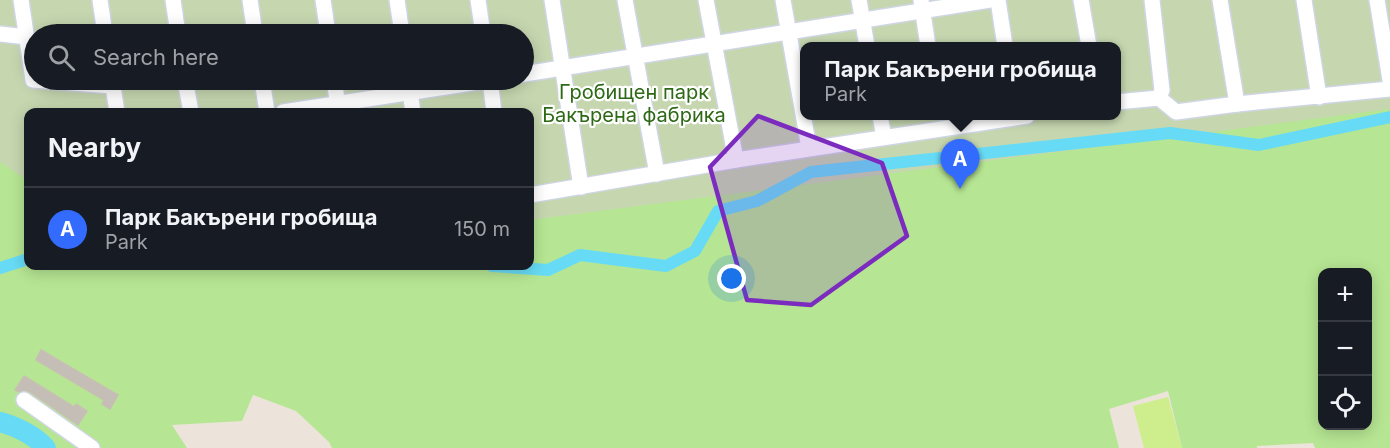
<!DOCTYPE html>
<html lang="en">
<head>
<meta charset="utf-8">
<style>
	:root { --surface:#171b24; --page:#242831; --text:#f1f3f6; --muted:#9ea1a6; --line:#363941; --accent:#346bff }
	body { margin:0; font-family:Inter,sans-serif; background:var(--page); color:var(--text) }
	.controls { position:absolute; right:18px; bottom:18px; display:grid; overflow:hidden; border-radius:12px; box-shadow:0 3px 15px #0003 }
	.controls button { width:54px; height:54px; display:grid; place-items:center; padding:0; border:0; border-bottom:2px solid var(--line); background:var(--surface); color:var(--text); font:30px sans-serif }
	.you { position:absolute; left:732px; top:279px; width:21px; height:21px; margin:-15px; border:4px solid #fff; border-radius:50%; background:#1a73e8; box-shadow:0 0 0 9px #1a73e833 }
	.badge { display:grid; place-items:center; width:39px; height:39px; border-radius:50%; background:var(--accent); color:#fff; font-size:20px; font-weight:700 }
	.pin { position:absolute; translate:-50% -50px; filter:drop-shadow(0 2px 3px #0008) }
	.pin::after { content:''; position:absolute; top:32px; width:21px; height:18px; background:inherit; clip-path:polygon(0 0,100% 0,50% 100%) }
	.popup { position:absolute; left:800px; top:42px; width:321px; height:78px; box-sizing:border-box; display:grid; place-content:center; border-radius:12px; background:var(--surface); filter:drop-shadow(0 2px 4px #0005); font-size:20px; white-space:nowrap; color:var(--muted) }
	.popup b { font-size:22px; color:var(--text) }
	.popup::after { content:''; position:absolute; left:50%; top:100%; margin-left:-12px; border:12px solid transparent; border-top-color:var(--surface) }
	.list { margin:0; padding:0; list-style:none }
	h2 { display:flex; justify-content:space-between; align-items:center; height:78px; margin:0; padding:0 24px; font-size:26px }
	h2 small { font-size:20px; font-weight:400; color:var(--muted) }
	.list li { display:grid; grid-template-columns:39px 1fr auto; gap:18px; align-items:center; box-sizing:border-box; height:84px; padding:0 24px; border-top:2px solid var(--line) }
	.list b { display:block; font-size:22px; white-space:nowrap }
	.list p { margin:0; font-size:20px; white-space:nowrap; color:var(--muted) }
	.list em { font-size:20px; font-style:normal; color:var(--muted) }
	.icon { flex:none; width:33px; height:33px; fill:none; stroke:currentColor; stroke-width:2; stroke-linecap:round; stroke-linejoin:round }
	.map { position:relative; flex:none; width:1390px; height:448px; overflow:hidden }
	.search { position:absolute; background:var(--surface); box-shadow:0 3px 15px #0003; left:24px; top:24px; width:510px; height:66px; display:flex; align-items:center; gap:15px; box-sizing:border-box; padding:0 21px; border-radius:33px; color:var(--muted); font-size:22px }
	.panel { position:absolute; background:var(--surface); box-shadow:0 3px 15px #0003; left:24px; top:108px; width:510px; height:162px; border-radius:12px }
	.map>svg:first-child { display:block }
	.green { fill:#b6e693; fill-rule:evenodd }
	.cemetery { fill:#c6d7b0; fill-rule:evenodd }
	.pitch { fill:#ceee8e }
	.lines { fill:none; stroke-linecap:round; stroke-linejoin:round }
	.canal { stroke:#67dbf5; stroke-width:12 }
	.river { stroke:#67dbf5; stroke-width:20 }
	.building { fill:#c4beb6; stroke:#c8bfb4; stroke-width:1.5 }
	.minor-casing { stroke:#cfd5e3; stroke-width:18 }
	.minor { stroke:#fff; stroke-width:15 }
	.marked { fill:#7b2cbf; fill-opacity:0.2; stroke:#7b2cbf; stroke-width:4.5; stroke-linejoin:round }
	.labels { text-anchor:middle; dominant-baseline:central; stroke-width:4.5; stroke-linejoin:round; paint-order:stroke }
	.park-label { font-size:20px; fill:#2e6916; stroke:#fff }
</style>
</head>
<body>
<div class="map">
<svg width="1390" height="448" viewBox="0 0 1390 448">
	<rect width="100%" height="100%" fill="#ece3da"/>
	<path class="green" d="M0,0H1390V448H1315L1313,443L1257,446V448H1182L1168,391L1109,409L1119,448H332L329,442L296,411L253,395L242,421L172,425L187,448H0ZM34,34H524V80H34ZM804,46H1116V116H804ZM28,112H530V266H28ZM1322,272H1368V426H1322Z"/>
	<path class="cemetery" d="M0,0H1390V109L530,220V112H28V181L0,162ZM34,34H524V80H34ZM804,46H1116V116H804Z"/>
	<path class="pitch" d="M1168,397L1182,448H1144L1133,406Z"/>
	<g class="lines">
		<g class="canal">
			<path d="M492,266L548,270L580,255L666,266L695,251L718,211L757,201L811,172L1170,133L1259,145L1390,117"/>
			<path d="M0,268L28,259"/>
		</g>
		<path class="river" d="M0,422C18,427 33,434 46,448"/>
	</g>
	<g class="building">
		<path d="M41,350L118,395L110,409L102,404L104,400L36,360Z"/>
		<path d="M24,376L74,407L76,404L87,411L78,425L30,392L24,390L19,392L15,390Z"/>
	</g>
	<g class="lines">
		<defs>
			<g id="minor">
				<path d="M21,0L33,80L113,86"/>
				<path d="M100,0L105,34"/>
				<path d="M173,0L178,34"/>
				<path d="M250,0L255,34"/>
				<path d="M323,0L328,34"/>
				<path d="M397,0L402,34"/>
				<path d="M478,0L483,34"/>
				<path d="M552,0L581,187"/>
				<path d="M625,0L657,174"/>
				<path d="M706,0L736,160"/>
				<path d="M783,0L809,148"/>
				<path d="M859,0L867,46"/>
				<path d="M921,0L928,46"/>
				<path d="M998,0L1005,46"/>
				<path d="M1081,0L1089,46"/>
				<path d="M1220,0L1237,104"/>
				<path d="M1304,0L1319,97"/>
				<path d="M1377,0L1390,80"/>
				<path d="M0,34L27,37"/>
				<path d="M524,74L990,0"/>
				<path d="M112,80L117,112"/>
				<path d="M185,80L191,112"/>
				<path d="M262,80L267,112"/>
				<path d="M334,80L339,112"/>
				<path d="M408,80L413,112"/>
				<path d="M490,80L494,112"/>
				<path d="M1159,98L1176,112L1237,104L1390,89"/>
				<path d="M1116,102L1159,98L1162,90L1152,0"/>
				<path d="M283,112L491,80"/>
				<path d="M880,116L884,137"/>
				<path d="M530,195L736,160L1027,116"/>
				<path d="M24,400L92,448"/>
			</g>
		</defs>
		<use href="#minor" class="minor-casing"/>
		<use href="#minor" class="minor"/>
	</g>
	<path class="marked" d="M758,116L882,163L907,236L811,305L747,300L710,167Z"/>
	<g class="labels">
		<g class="park-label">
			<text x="634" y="92">Гробищен парк<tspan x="634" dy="23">Бакърена фабрика</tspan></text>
		</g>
	</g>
</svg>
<div class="controls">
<button>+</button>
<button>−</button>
<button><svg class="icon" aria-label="locate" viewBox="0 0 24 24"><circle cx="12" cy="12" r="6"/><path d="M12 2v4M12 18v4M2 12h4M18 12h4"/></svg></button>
</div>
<div class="you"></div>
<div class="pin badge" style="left:960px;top:189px">A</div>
<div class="popup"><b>Парк Бакърени гробища</b>Park</div>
<div class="search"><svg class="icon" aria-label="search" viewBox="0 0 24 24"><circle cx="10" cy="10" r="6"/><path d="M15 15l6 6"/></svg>Search here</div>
<section class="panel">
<h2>Nearby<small></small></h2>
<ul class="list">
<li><span class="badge">A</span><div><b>Парк Бакърени гробища</b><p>Park</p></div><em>150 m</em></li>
</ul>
</section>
</div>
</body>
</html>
